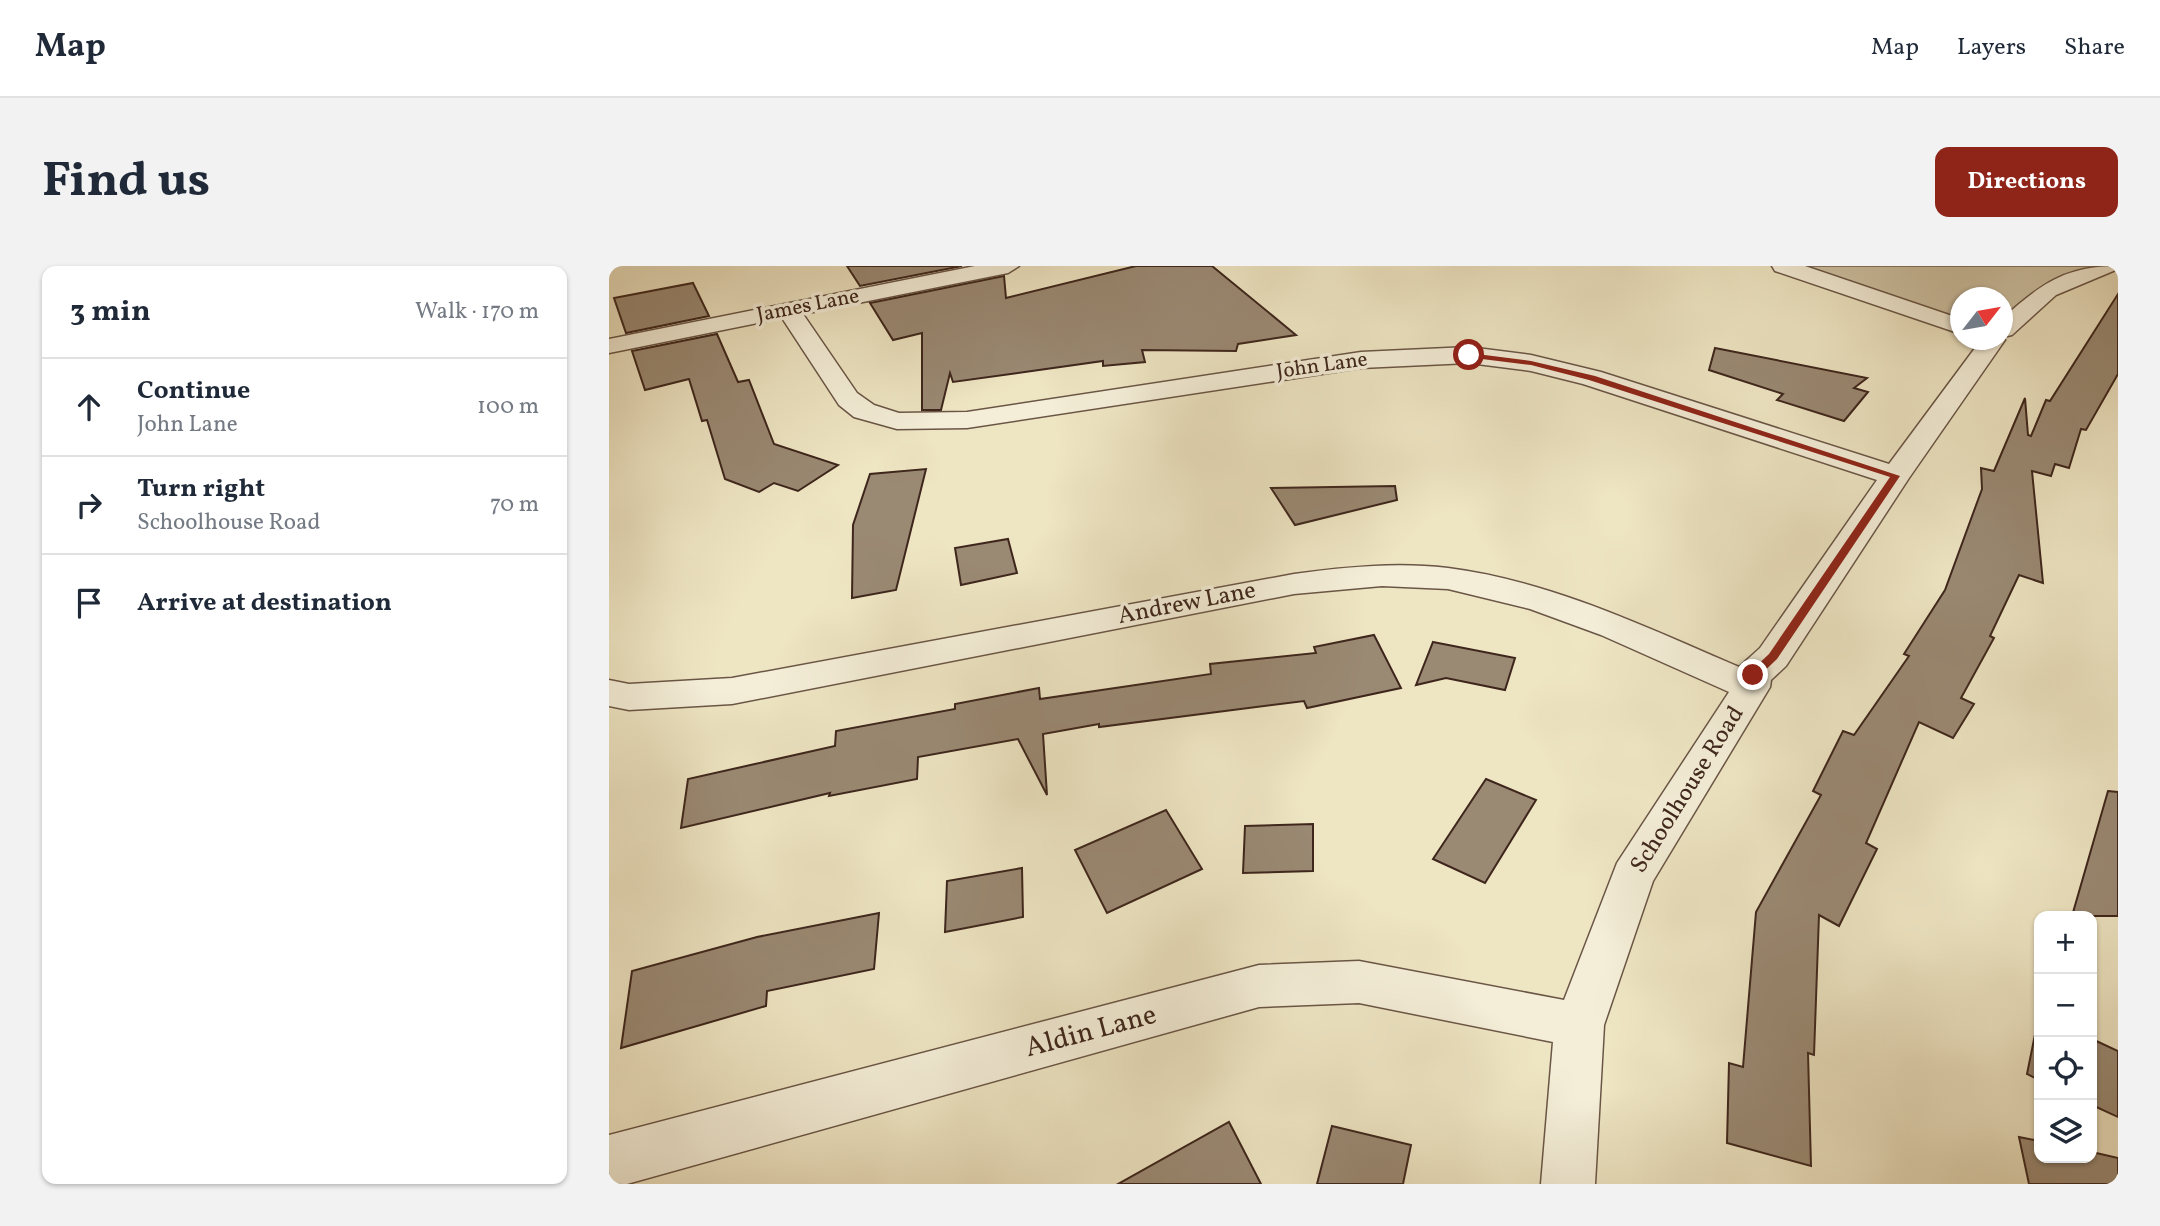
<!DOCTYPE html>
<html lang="en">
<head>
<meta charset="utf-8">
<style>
	:root { --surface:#fff; --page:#f2f2f3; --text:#1f2937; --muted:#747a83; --line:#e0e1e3; --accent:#8f2418 }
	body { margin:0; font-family:Vollkorn,serif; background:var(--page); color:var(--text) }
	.controls { position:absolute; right:21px; bottom:21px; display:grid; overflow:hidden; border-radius:14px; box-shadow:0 2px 5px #0004 }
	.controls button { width:63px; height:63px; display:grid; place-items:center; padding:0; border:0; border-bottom:2px solid var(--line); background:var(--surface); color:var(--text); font:35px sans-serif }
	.compass { position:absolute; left:1341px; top:21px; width:63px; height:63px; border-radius:50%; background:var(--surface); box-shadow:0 2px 5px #0004; rotate:59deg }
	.stop { position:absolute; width:21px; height:21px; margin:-16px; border:5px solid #8f2418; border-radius:50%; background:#fff }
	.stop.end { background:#8f2418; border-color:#fff; box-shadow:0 2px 7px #0008 }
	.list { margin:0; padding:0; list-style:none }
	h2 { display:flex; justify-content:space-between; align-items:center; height:91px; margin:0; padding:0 28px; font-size:30px }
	h2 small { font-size:23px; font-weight:400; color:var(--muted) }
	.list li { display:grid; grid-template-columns:46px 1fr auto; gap:21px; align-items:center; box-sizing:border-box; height:98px; padding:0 28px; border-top:2px solid var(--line) }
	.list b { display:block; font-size:26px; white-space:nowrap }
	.list p { margin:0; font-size:23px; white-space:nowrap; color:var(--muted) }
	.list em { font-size:23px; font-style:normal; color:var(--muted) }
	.icon { flex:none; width:38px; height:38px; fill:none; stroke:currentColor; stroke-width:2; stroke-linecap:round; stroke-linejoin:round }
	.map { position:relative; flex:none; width:1509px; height:918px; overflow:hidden; border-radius:14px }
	header { display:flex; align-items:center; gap:42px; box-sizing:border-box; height:98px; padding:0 35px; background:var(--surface); border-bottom:2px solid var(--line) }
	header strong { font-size:33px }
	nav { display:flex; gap:38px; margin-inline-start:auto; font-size:24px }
	.intro { display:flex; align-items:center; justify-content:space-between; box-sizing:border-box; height:168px; padding:0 42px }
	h1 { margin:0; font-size:49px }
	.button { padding:18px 32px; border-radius:14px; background:var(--accent); color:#fff; font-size:24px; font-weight:700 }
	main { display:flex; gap:42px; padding:0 42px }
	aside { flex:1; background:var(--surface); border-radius:14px; box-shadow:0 2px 5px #0004 }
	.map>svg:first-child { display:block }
	.green { fill:#d0c5a7; stroke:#877662; stroke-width:2 }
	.building { fill:#9a8973; stroke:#3e261c; stroke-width:2 }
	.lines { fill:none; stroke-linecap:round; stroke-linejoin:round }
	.minor-casing { stroke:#6a5646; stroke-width:3 }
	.minor { fill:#f4eed8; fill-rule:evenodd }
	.route { fill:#8f2418 }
	.labels { text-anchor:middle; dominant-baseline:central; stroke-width:7; stroke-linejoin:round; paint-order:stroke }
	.far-street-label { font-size:21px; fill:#3e261c; stroke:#f4eed8 }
	.street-label { font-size:24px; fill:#3e261c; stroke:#f4eed8 }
	.near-street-label { font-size:28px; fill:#3e261c; stroke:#f4eed8 }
</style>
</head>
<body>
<header>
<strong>Map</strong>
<nav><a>Map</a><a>Layers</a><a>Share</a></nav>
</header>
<div class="intro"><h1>Find us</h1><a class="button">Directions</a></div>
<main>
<aside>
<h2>3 min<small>Walk · 170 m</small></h2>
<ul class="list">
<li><svg class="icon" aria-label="ahead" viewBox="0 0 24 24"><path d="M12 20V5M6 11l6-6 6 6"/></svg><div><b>Continue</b><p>John Lane</p></div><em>100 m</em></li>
<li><svg class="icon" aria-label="right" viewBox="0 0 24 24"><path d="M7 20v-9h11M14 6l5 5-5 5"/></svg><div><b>Turn right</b><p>Schoolhouse Road</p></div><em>70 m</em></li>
<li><svg class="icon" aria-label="arrive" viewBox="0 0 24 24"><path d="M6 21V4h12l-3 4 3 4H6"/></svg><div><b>Arrive at destination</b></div></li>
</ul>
</aside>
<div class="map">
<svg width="1509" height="918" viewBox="0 0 1509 918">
	<rect width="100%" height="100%" fill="#eee5c3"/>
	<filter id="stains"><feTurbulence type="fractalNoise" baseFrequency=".00286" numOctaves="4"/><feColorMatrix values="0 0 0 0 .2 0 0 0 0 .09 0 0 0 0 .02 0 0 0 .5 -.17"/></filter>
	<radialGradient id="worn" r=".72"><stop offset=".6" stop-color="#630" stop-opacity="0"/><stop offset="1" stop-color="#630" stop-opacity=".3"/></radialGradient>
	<path class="green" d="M1178,0H1501C1453,16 1432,31 1394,63V32H1352L1351,58Z"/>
	<g class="building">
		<path d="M238,0H353L251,20Z"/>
		<path d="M527,0H603L687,69L629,78L627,85L533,84L536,96L494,100V95L344,116L341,107L332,144H313V67L284,74L261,37L395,10L397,32Z"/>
		<path d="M84,17L100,50L17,67L5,32Z"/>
		<path d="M1509,28V108L1477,164L1472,163L1460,202L1446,198L1442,210L1423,205L1434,317L1410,309L1381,370L1385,372L1352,432L1365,438L1344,472L1310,456L1257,577L1268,583L1230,660L1210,649L1205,789L1199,787L1202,900L1118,877L1120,797L1134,801L1147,646L1212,529L1204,525L1234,465L1245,469L1300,390L1295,388L1336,324L1373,223L1372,202L1385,205L1416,132L1419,169L1422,170L1437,134L1441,135Z"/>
		<path d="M108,68L129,116L140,114L165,178L229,199L189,225L165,217L150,226L116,213L98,154L93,155L80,113L36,124L23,85Z"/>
		<path d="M1106,82L1258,112L1245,122L1259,126L1235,155L1168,134L1174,128L1100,104Z"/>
		<path d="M317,203L287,324L243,332L244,259L261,208Z"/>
		<path d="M786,220L788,234L686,259L662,222Z"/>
		<path d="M399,273L408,307L352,319L346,282Z"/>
		<path d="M765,369L792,422L698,442L695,435L490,461V458L434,468L438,529L409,473L309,491L308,513L220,530L221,527L72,562L79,513L226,480L227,465L346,443V438L430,422L431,433L602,408L601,398L707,387L705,381Z"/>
		<path d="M824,376L906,392L896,424L837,412L807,419Z"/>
		<path d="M877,513L927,534L876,617L824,593Z"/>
		<path d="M1499,525L1509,526V650H1463Z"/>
		<path d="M557,544L593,603L498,647L466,584Z"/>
		<path d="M704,558V605L634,607L636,560Z"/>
		<path d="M413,602L414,651L336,666L338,615Z"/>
		<path d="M270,647L265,703L158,725L157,740L12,782L23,705L148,671Z"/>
		<path d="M1430,749V814L1418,808Z"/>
		<path d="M1483,773L1509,785V851L1483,839Z"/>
		<path d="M620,856L652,918H509Z"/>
		<path d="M723,860L802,879L794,918H708Z"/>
		<path d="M1410,871L1430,875V892H1483V886L1509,892V918H1420Z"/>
	</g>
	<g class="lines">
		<defs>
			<g id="minor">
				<path d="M366,0H410L399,7L194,48L248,127L265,139L290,147L358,146L752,86L860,81L922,89L992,106L1280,198L1372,74H1394V52C1432,18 1456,0 1509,0V3L1447,29L1403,69L1394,71L1396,74L1300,212L1177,400L1162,414L1161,421L1044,615L995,759L986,918H932L944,776L750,737L650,741L18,918H0V869L650,699L750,695L955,734L1008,597L1120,426L992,369L921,343L839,323L773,320L685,328L123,438L20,444L0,440V414L20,418L123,412L685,308C736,301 788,296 839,302C941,315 1037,361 1130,401L1151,382L1268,214L974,118L922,105L860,97L752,102L358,162L288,163L245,151L230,139L173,52L0,87V73Z"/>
				<path d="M1163,0H1196L1352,53V68L1166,5Z"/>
			</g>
		</defs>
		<use href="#minor" class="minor-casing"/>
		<use href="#minor" class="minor"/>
	</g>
	<path class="route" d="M860,87L922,95L986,110L1291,210L1168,393L1148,412H1140V407L1160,388L1281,211L980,114L922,99L857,91Z"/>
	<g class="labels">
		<g class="far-street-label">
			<text transform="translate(199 40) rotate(-11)">James Lane</text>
			<text transform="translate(713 100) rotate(-8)">John Lane</text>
		</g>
		<g class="street-label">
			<text transform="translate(578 338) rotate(-11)">Andrew Lane</text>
			<text transform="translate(1079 524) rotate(-58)">Schoolhouse Road</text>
		</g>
		<g class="near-street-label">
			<text transform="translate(482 766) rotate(-15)">Aldin Lane</text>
		</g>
	</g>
	<rect width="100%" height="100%" filter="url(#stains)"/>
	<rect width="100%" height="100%" fill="url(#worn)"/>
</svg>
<div class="controls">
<button>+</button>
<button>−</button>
<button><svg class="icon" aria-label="locate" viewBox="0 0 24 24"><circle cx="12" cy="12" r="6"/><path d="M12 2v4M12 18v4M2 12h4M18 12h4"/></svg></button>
<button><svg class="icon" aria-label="layers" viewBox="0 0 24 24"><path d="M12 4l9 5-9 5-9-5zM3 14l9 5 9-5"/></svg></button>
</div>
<svg class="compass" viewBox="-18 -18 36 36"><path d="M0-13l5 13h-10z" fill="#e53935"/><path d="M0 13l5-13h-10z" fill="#747a83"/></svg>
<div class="stop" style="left:860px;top:89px"></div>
<div class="stop end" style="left:1144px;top:409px"></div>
</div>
</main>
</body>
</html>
